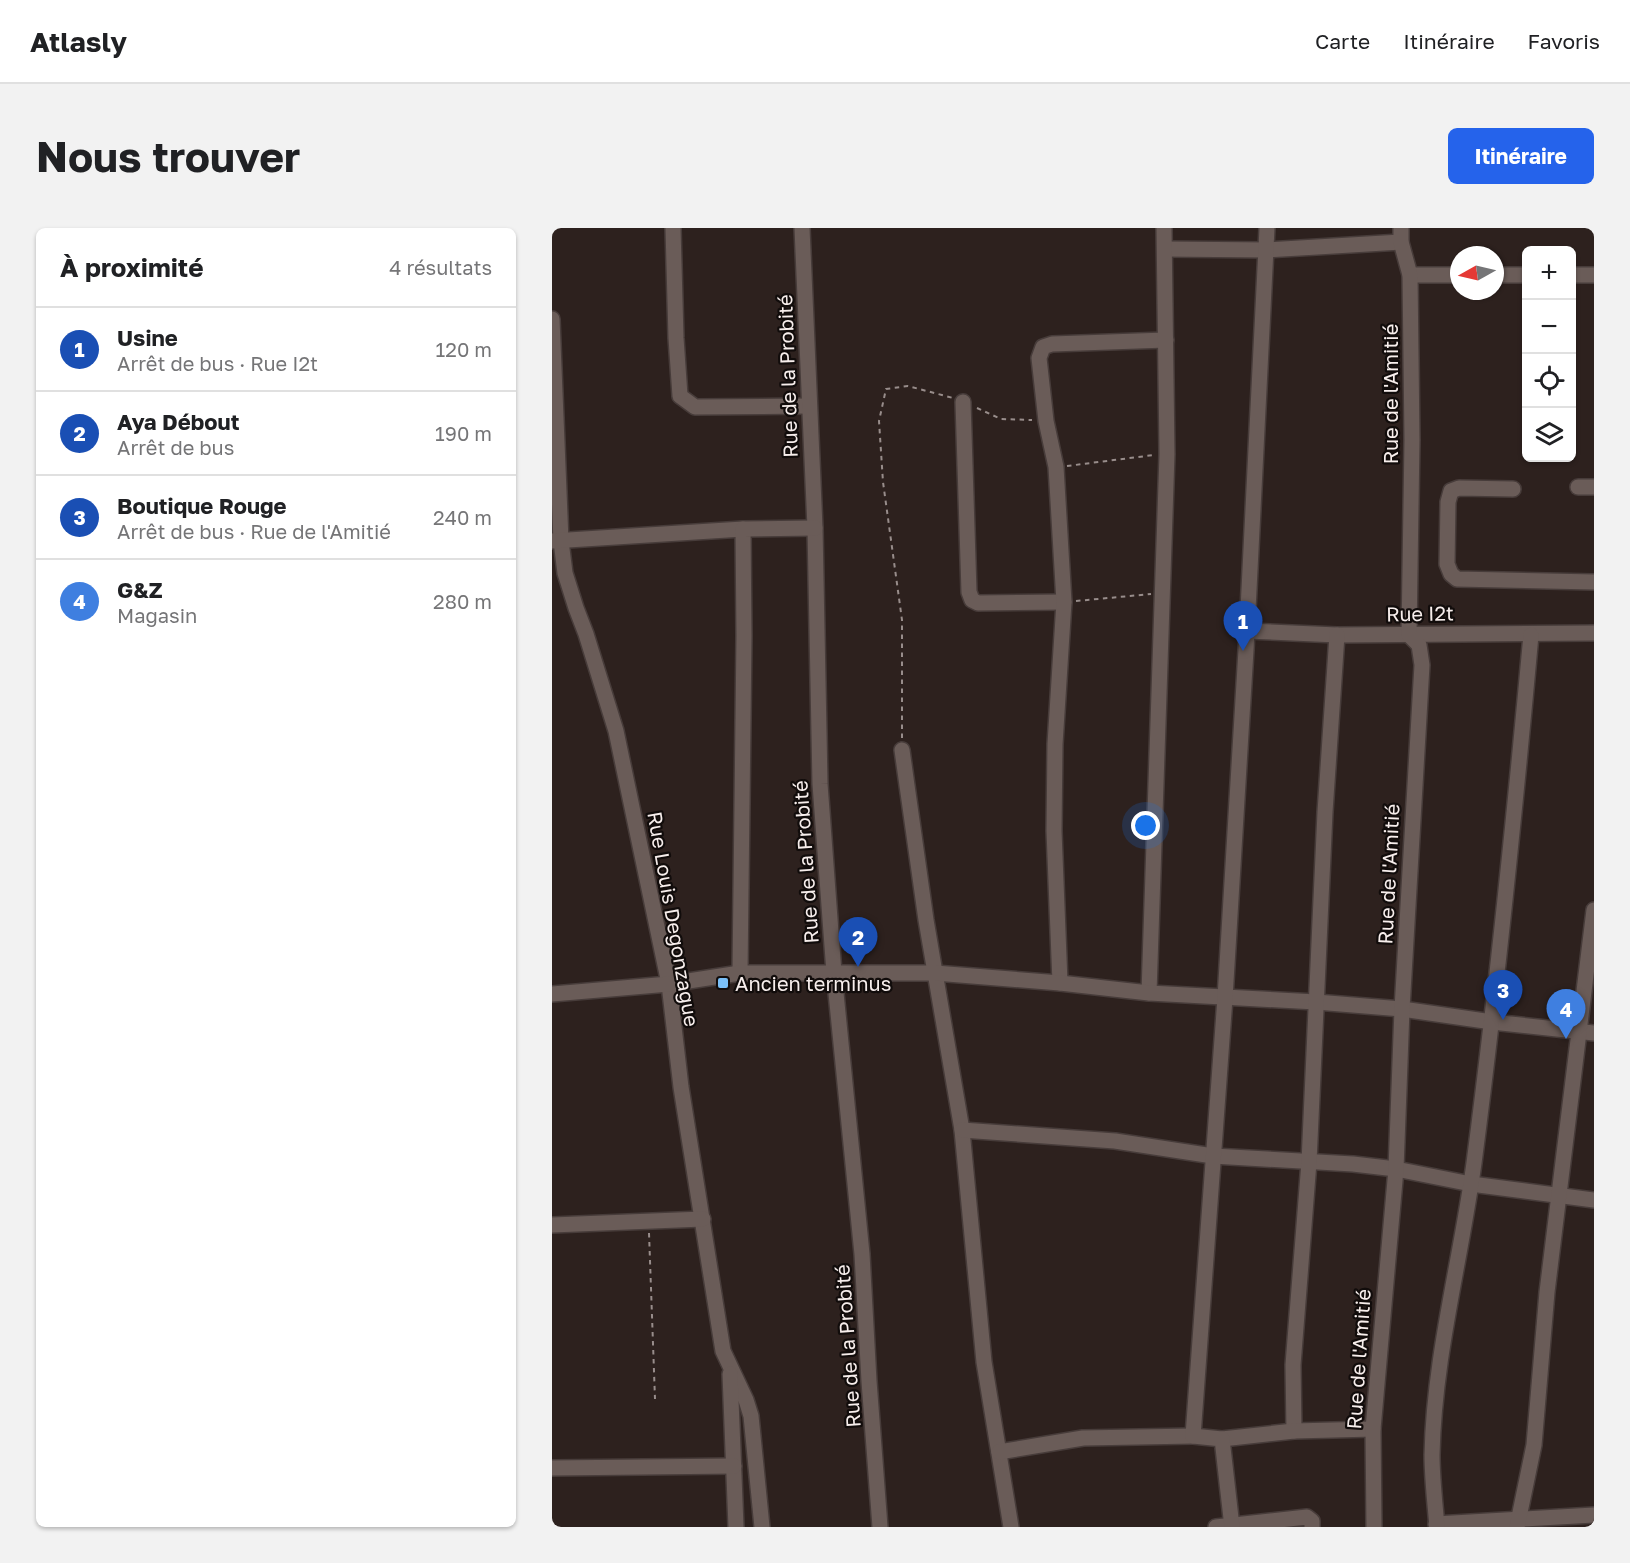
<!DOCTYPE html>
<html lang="fr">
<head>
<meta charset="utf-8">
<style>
	:root { --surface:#fff; --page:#f2f2f2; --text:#202124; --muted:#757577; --line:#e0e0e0; --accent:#2563eb }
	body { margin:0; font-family:"Golos Text",sans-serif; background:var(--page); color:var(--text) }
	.controls { position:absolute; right:18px; top:18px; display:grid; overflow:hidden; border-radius:9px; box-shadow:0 2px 4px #0004 }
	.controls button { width:54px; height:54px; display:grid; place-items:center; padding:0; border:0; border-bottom:2px solid var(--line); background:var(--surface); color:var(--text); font:30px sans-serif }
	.compass { position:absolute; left:898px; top:18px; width:54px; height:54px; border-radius:50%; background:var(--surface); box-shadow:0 2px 4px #0004; rotate:262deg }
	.you { position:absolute; left:594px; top:598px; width:21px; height:21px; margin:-15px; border:4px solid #fff; border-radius:50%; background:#1a73e8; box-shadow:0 0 0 9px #1a73e833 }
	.badge { display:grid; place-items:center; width:39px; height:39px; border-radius:50%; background:var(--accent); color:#fff; font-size:20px; font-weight:700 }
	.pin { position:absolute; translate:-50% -50px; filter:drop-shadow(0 2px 3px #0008) }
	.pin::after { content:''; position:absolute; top:32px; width:21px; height:18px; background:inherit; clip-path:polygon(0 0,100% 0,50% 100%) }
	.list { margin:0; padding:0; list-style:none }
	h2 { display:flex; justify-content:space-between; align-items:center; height:78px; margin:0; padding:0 24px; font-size:26px }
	h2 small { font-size:20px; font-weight:400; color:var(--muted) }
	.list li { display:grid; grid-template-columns:39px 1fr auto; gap:18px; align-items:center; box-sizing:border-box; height:84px; padding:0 24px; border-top:2px solid var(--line) }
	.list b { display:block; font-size:22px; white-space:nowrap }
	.list p { margin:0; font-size:20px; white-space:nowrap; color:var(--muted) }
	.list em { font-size:20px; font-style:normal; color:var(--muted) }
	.icon { flex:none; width:33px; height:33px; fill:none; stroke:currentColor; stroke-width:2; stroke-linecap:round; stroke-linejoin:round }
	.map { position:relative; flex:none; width:1042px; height:1299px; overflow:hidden; border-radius:9px }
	header { display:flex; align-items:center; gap:36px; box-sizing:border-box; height:84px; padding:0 30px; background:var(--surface); border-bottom:2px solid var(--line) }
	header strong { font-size:28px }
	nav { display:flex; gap:33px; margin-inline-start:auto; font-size:21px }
	.intro { display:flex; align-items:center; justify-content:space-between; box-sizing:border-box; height:144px; padding:0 36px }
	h1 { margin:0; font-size:42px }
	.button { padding:15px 27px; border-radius:9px; background:var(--accent); color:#fff; font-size:21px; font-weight:700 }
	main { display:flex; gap:36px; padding:0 36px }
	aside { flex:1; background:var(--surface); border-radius:9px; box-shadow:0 2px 4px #0004 }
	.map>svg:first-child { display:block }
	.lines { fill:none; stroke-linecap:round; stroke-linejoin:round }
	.minor-casing { stroke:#473c3a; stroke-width:18 }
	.path { stroke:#988d8b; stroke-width:2; stroke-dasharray:4.5 4.5; stroke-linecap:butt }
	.minor { stroke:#6a5c58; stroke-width:15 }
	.poi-dot { fill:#79bff8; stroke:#110c0b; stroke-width:2 }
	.labels { text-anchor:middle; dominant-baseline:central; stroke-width:4.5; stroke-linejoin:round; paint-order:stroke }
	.street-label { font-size:20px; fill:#f7eeec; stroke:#110c0b }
	.poi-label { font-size:20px; fill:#f7eeec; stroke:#110c0b; text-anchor:start }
</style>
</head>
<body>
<header>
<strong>Atlasly</strong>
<nav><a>Carte</a><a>Itinéraire</a><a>Favoris</a></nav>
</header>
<div class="intro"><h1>Nous trouver</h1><a class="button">Itinéraire</a></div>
<main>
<aside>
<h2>À proximité<small>4 résultats</small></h2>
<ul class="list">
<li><span class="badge" style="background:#1a4fb4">1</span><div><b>Usine</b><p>Arrêt de bus · Rue I2t</p></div><em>120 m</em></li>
<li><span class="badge" style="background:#1a4fb4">2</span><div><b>Aya Débout</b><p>Arrêt de bus</p></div><em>190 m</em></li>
<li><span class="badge" style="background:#1a4fb4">3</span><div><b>Boutique Rouge</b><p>Arrêt de bus · Rue de l'Amitié</p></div><em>240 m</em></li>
<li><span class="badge" style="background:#3f7fe0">4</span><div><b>G&amp;Z</b><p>Magasin</p></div><em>280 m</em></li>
</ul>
</aside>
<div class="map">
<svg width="1042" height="1299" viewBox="0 0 1042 1299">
	<rect width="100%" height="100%" fill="#2d211e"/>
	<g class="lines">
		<defs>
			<g id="minor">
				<path d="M121,0L124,110L128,168L143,179L256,178"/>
				<path d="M250,0L263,300L268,556L282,745L310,1026L317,1153L328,1299"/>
				<path d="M613,21L715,22L849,14"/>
				<path d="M858,47H907"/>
				<path d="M943,47H975"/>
				<path d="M1020,47H1042"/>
				<path d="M0,91L9,313L13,345L24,380L34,406L64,503L117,756L129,859L171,1123L194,1172L199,1188L210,1299"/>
				<path d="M411,174L417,364L420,372L426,375L512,374"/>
				<path d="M1026,259H1042"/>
				<path d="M961,261L907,260L899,263L896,274L895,336L899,346L905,351L1042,354"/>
				<path d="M0,313L191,301"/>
				<path d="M695,403L785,407L1042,405"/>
				<path d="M350,522L374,692L410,902L432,1134L459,1299"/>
				<path d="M188,745L192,408L191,301L263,300"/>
				<path d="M508,755L502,603L503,516L512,374L504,239L494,193L487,130L491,119L500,116L614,112"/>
				<path d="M597,765L615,226L612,0"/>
				<path d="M0,766L117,756L188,745H383L508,755L597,765L764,774L850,781L940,794L1042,805"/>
				<path d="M410,902L563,913L661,928L801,936L844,941L919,956L1042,972"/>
				<path d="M0,997L151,991"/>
				<path d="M178,1146L184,1299"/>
				<path d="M742,1203L741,1137L757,934L773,584L785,407"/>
				<path d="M670,1211L742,1203L821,1201"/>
				<path d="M447,1224L531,1210L641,1208"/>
				<path d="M0,1240L182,1238"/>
				<path d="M884,1296L1042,1287"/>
				<path d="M664,1299L755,1289L760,1293V1299"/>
				<path d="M680,1299L670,1211L641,1208L673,770L694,422L715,0"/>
				<path d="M822,1299L821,1201L844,941L850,781L870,437L867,417L857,407L860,212L858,47L849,14V0"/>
				<path d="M885,1299C883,1275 880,1250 880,1227C882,1128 909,1032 922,935C945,759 963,583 979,407"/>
				<path d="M965,1299L982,1217L995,1064L1042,682"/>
			</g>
		</defs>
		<use href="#minor" class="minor-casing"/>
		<g class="path">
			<path d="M425,180L449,191L480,192"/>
			<path d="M515,238L602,227"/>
			<path d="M524,373L599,366"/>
			<path d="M350,510V392L331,254L327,193L334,161L356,158L401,170"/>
			<path d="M97,1005L103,1171"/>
		</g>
		<use href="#minor" class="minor"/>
	</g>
	<rect class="poi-dot" x="165" y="749" width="12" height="12" rx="3"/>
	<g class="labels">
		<g class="street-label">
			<text transform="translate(235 148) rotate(-92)">Rue de la Probité</text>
			<text transform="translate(838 166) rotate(-90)">Rue de l'Amitié</text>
			<text transform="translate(868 385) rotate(-1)">Rue I2t</text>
			<text transform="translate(253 634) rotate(-94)">Rue de la Probité</text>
			<text transform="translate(836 646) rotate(-87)">Rue de l'Amitié</text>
			<text transform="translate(122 691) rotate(80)">Rue Louis Degonzague</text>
			<text transform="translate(295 1118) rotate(-94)">Rue de la Probité</text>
			<text transform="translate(806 1131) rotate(-86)">Rue de l'Amitié</text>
		</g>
		<g class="poi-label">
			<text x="183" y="755">Ancien terminus</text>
		</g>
	</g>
</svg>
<div class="controls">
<button>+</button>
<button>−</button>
<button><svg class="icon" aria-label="locate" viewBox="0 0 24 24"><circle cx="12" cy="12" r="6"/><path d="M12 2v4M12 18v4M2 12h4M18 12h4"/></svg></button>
<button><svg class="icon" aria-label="layers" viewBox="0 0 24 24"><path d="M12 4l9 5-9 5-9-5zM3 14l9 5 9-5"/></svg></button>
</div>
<svg class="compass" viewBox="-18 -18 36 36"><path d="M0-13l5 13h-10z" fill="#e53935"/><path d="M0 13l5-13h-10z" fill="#757577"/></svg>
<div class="you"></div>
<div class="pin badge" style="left:691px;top:423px;background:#1a4fb4">1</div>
<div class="pin badge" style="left:306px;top:739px;background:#1a4fb4">2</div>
<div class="pin badge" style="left:951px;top:792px;background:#1a4fb4">3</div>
<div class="pin badge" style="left:1014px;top:811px;background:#3f7fe0">4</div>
</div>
</main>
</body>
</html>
